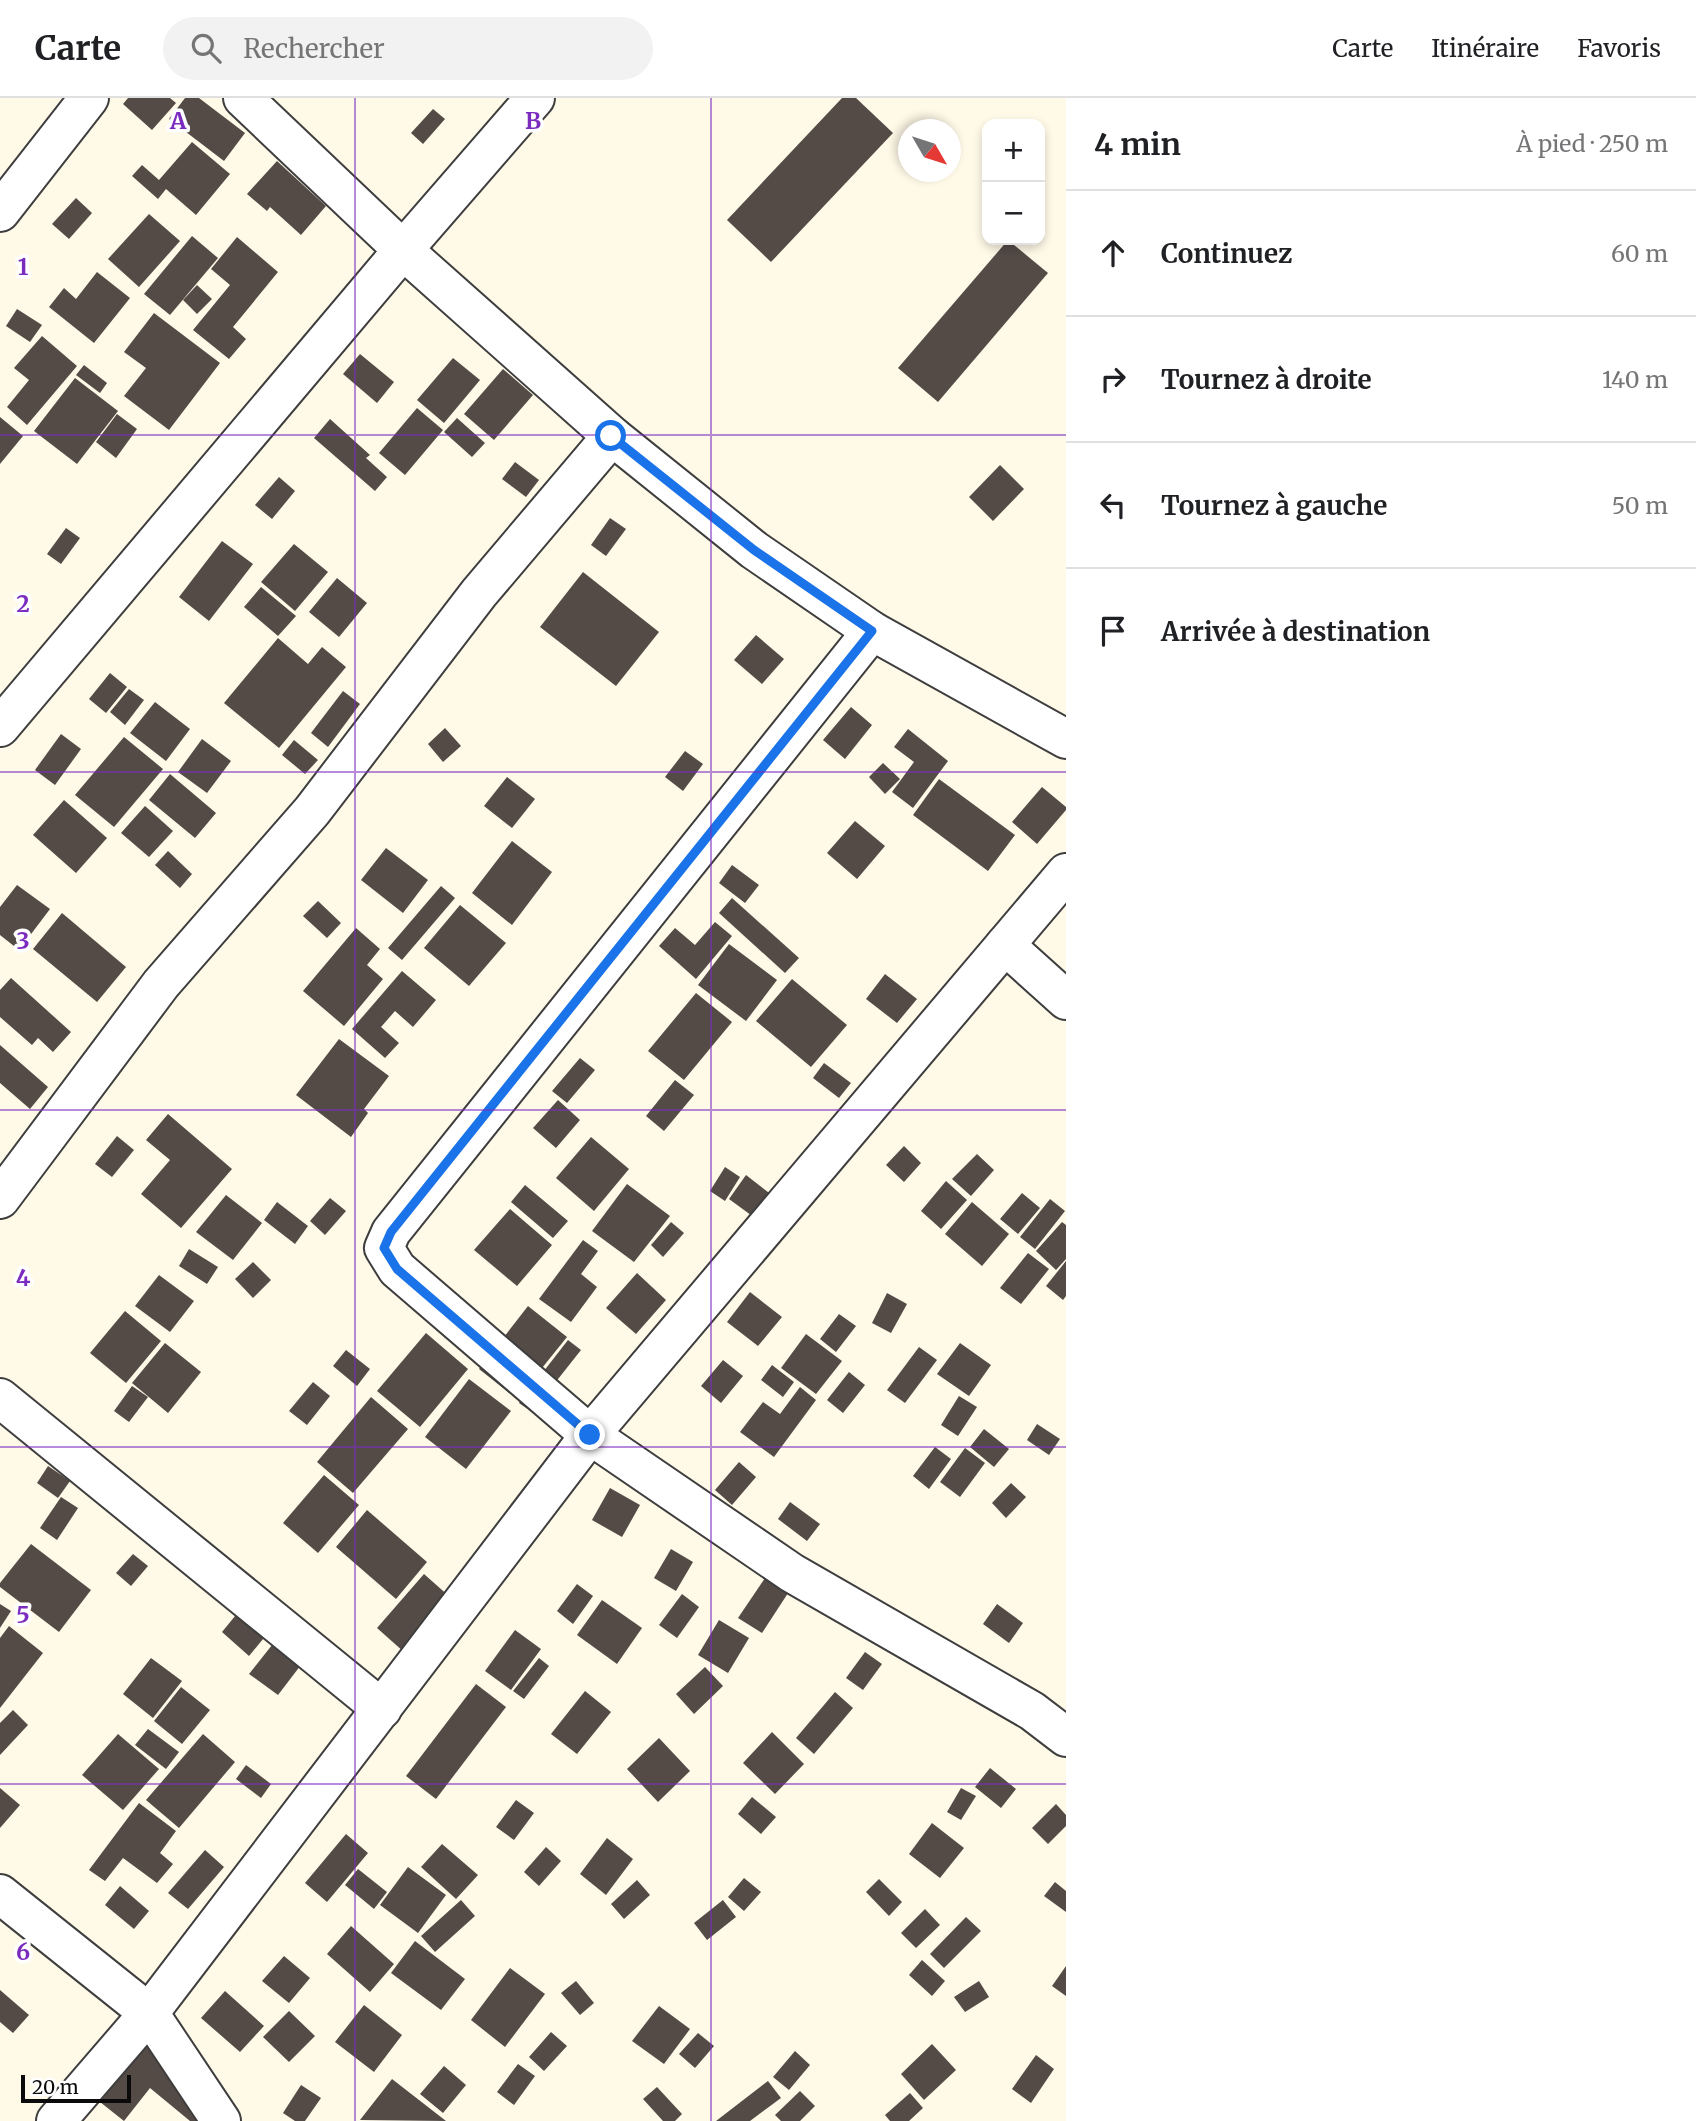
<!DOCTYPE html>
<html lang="fr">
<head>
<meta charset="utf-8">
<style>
	:root { --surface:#fff; --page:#f2f2f2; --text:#202124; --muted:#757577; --line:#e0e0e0 }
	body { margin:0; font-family:Merriweather,serif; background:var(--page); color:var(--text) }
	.controls { position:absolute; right:21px; top:21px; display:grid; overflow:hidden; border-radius:14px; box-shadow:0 4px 10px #0003 }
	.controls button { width:63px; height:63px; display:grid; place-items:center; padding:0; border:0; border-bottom:2px solid var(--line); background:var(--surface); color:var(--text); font:35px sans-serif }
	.compass { position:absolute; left:898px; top:21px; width:63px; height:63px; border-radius:50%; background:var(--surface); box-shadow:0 4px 10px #0003; rotate:129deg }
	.scale { position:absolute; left:21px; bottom:18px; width:110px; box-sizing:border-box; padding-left:7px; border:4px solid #0b0b0b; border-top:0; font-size:19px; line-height:24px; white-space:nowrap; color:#0b0b0b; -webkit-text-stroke:5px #fff; paint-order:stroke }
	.stop { position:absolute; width:21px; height:21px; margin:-16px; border:5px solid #1a73e8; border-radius:50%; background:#fff }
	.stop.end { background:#1a73e8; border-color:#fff; box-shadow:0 2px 7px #0008 }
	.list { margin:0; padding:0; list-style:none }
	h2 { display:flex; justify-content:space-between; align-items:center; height:91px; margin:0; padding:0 28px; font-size:30px }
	h2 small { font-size:23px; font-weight:400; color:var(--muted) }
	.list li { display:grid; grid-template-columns:46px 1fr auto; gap:21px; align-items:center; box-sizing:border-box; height:126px; padding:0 28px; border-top:2px solid var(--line) }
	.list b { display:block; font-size:26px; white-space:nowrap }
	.list em { font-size:23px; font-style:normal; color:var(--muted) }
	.icon { flex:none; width:38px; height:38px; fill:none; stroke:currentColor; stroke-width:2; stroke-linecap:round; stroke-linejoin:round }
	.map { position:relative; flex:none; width:1066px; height:2023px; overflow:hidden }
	header { display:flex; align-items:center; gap:42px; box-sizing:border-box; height:98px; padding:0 35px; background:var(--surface); border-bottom:2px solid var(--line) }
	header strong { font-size:33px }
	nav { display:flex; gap:38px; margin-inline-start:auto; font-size:24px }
	.search { width:490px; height:63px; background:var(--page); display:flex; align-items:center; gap:18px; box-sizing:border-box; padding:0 24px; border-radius:38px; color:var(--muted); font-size:26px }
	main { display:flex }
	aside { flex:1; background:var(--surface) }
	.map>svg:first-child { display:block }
	.building { fill:#544b47 }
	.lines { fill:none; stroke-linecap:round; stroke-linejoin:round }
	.minor-casing { stroke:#3e3e3e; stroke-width:42 }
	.minor { stroke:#fff; stroke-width:38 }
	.route { stroke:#1a73e8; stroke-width:9 }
	.grid { fill:none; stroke:#7b2cbf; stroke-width:2; stroke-opacity:0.55 }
	.grid-label { font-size:23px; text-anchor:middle; font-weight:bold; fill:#7b2cbf; stroke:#fff; stroke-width:7; stroke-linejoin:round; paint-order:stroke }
</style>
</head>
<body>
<header>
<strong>Carte</strong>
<div class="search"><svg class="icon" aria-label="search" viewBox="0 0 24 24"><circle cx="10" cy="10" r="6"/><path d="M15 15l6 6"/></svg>Rechercher</div>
<nav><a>Carte</a><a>Itinéraire</a><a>Favoris</a></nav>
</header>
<main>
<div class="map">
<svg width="1066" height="2023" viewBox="0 0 1066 2023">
	<rect width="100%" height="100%" fill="#fff9e8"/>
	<g class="building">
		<path d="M128,0H170L176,5L152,32L123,6Z"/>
		<path d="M185,0H199L245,35L224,63L169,21Z"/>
		<path d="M842,0H856L893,35L771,164L727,122Z"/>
		<path d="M433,11L445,21L423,46L411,35Z"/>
		<path d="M192,44L230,76L196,117L166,91L158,101L132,78L142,67L159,82Z"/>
		<path d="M277,63L326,108L301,137L270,109L267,113L247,96Z"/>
		<path d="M76,100L92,115L69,141L52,126Z"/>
		<path d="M149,116L180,143L139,189L108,161Z"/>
		<path d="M192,138L218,160L170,217L144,196Z"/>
		<path d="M237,139L278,174L233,229L246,241L229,261L193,232L230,187L211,171Z"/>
		<path d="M1008,142L1048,175L938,304L898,270Z"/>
		<path d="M97,174L130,200L94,245L49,209L64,190L76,201Z"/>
		<path d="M197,187L212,201L197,216L183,202Z"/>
		<path d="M17,211L42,227L30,244L6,228Z"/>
		<path d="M154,215L220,265L169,332L124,298L146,270L124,254Z"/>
		<path d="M42,238L77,268L27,327L7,309L29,282L14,270Z"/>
		<path d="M360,256L394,284L377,305L343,276Z"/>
		<path d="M453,260L480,282L444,325L417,302Z"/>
		<path d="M84,267L107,285L100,295L76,277Z"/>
		<path d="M503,271L533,297L494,342L464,316Z"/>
		<path d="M75,280L118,313L77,366L34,333Z"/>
		<path d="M417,310L443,332L405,377L379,355Z"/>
		<path d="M117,316L137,331L116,360L96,344Z"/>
		<path d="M0,319L23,338L0,366Z"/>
		<path d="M457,320L485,345L472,359L444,334Z"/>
		<path d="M330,321L370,357L366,360L387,379L375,393L314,340Z"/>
		<path d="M515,364L539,382L526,399L502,381Z"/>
		<path d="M1000,367L1024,391L993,423L969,399Z"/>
		<path d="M279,379L295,393L272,421L255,407Z"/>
		<path d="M610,420L626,431L606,458L591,447Z"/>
		<path d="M66,430L80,440L61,466L47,456Z"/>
		<path d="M222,443L253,466L209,523L179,499Z"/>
		<path d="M294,446L328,474L295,513L261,484Z"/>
		<path d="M583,474L659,534L616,588L540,529Z"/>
		<path d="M337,480L367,505L339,539L309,514Z"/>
		<path d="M261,489L296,518L278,538L244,509Z"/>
		<path d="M756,537L784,561L762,586L734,562Z"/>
		<path d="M278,540L308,566L322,549L346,569L279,650L224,605Z"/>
		<path d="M110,575L127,589L106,615L89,601Z"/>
		<path d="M129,591L144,602L125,627L110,614Z"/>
		<path d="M343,593L360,606L328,649L311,635Z"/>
		<path d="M155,604L190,631L166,663L130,635Z"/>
		<path d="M851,609L872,627L845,661L823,642Z"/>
		<path d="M445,630L461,648L443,664L428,646Z"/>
		<path d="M908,631L948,663L913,710L892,694L914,664L894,649Z"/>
		<path d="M61,636L81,651L55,687L35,672Z"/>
		<path d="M124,639L163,671L114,729L75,697Z"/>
		<path d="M202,641L231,663L207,695L178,674Z"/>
		<path d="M294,642L318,662L305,676L282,657Z"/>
		<path d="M685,653L703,666L683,693L665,679Z"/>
		<path d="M883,665L900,681L885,696L869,679Z"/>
		<path d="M170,676L216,715L195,740L149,702Z"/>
		<path d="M507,679L535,701L512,730L484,708Z"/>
		<path d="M939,681L1015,737L988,773L913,717Z"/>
		<path d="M1042,689L1066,709V712L1037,746L1012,724Z"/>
		<path d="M64,702L107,740L76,775L33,737Z"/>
		<path d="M145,708L173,733L149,759L121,735Z"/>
		<path d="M855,723L885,748L857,781L827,755Z"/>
		<path d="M512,743L552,774L512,827L472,795Z"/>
		<path d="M386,750L428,782L403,815L361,782Z"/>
		<path d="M168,753L192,776L180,790L155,767Z"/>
		<path d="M732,767L759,787L745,805L719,785Z"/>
		<path d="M17,787L50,811L19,852L0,837V809Z"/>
		<path d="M441,788L455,800L402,862L388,850Z"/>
		<path d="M732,800L799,860L785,875L719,815Z"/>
		<path d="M318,803L341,825L327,840L303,818Z"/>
		<path d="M460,807L506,845L469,888L424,850Z"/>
		<path d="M62,815L126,869L97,904L33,851Z"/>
		<path d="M715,824L732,838L696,881L659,848L675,830L695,847Z"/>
		<path d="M356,830L380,851L367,867L383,881L344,928L303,893Z"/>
		<path d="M729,846L777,882L746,923L698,887Z"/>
		<path d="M402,873L436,902L413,929L395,913L381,929L399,945L385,960L352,931Z"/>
		<path d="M885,876L917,901L897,925L866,901Z"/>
		<path d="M11,880L71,934L53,954L38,940L32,947L0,919V892Z"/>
		<path d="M792,881L847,927L811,969L756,923Z"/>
		<path d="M696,895L732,924L684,982L648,953Z"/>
		<path d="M339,941L389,978L364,1011L368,1015L351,1039L296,997Z"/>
		<path d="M0,947L48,989L30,1011L0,985Z"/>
		<path d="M580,960L595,972L567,1005L552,993Z"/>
		<path d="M824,965L851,985L839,1000L813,980Z"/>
		<path d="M675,982L694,997L664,1033L646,1018Z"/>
		<path d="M558,1002L580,1022L556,1050L533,1030Z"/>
		<path d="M168,1016L232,1071L181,1130L141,1096L170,1062L146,1042Z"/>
		<path d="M117,1038L134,1052L112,1079L95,1066Z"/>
		<path d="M591,1039L629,1071L594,1113L556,1080Z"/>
		<path d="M904,1048L921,1065L904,1084L886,1067Z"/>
		<path d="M977,1056L994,1072L971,1098L952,1081Z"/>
		<path d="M725,1069L740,1079L725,1103L710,1093Z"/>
		<path d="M746,1077L777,1101L759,1123L729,1101Z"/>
		<path d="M946,1083L967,1102L941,1131L921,1113Z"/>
		<path d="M627,1086L670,1118L634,1164L592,1133Z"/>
		<path d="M525,1087L568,1123L553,1140L511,1104Z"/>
		<path d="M1022,1095L1040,1110L1018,1136L1000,1121Z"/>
		<path d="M226,1097L262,1125L233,1162L196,1134Z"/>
		<path d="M330,1100L346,1113L325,1137L310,1123Z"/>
		<path d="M1050,1101L1065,1113L1035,1151L1020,1139Z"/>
		<path d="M277,1104L308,1128L295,1146L264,1122Z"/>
		<path d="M972,1104L1009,1136L982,1168L945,1136Z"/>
		<path d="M510,1111L552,1147L517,1188L474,1152Z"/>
		<path d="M671,1124L684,1135L663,1159L651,1147Z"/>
		<path d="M1062,1124L1066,1127V1161L1056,1172L1036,1153Z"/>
		<path d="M583,1142L598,1153L581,1176L597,1189L571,1224L539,1201Z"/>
		<path d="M189,1151L218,1169L207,1186L179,1168Z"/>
		<path d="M1028,1155L1049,1171L1021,1206L1000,1190Z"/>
		<path d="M1066,1163V1198L1063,1202L1046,1188Z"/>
		<path d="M253,1164L271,1182L253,1200L235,1181Z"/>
		<path d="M637,1175L666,1202L636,1236L606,1210Z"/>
		<path d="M159,1177L194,1203L170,1234L135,1208Z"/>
		<path d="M750,1194L782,1219L758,1248L727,1224Z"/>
		<path d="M887,1195L907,1206L891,1235L872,1225Z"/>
		<path d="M528,1208L567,1239L517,1301L479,1271Z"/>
		<path d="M125,1213L161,1243L126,1285L90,1255Z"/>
		<path d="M839,1216L856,1228L836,1254L820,1241Z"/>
		<path d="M426,1235L468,1271L420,1329L377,1293Z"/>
		<path d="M806,1236L842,1263L816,1296L781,1270Z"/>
		<path d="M568,1242L581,1252L532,1314L519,1305Z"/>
		<path d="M165,1245L201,1274L168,1315L132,1285Z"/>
		<path d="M960,1245L991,1267L969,1298L937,1276Z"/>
		<path d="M919,1249L937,1262L905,1305L887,1292Z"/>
		<path d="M346,1252L370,1271L357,1288L333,1268Z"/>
		<path d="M723,1262L743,1278L721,1305L701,1288Z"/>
		<path d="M772,1267L794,1284L783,1299L761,1282Z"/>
		<path d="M849,1274L865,1287L843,1315L827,1302Z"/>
		<path d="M469,1281L511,1313L466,1371L425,1339Z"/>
		<path d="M313,1284L330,1298L307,1327L289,1313Z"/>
		<path d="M132,1288L148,1299L129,1324L114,1313Z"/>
		<path d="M800,1289L816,1302L774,1359L740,1334L763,1304L780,1316Z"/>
		<path d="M959,1298L977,1309L958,1338L941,1327Z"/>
		<path d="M371,1299L408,1331L353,1395L317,1364Z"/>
		<path d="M1037,1326L1060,1341L1049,1357L1027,1342Z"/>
		<path d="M984,1331L1009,1351L994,1369L970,1349Z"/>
		<path d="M935,1349L951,1361L929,1391L913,1378Z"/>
		<path d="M965,1350L985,1365L960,1399L940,1384Z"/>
		<path d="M739,1364L756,1379L732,1407L715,1392Z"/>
		<path d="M48,1368L70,1383L58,1400L37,1385Z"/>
		<path d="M324,1377L359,1407L318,1455L283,1425Z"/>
		<path d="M1011,1385L1026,1399L1006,1420L992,1405Z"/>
		<path d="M610,1390L640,1407L622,1439L592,1422Z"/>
		<path d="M61,1399L78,1410L57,1442L40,1430Z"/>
		<path d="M790,1404L820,1426L807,1443L778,1421Z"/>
		<path d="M367,1412L427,1464L396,1501L336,1449Z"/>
		<path d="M31,1446L91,1492L59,1534L0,1489V1485Z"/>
		<path d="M671,1451L693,1464L676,1493L654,1480Z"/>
		<path d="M133,1456L148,1468L131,1488L116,1475Z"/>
		<path d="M769,1474L792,1489L762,1535L738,1520Z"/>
		<path d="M424,1476L451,1500L404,1554L377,1530Z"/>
		<path d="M577,1486L593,1498L573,1526L557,1513Z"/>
		<path d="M682,1496L699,1509L677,1540L659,1527Z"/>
		<path d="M602,1502L642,1530L617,1566L577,1537Z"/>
		<path d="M0,1506L11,1513L0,1530Z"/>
		<path d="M997,1506L1023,1525L1009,1545L983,1526Z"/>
		<path d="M240,1512L268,1535L249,1558L222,1534Z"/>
		<path d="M719,1522L749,1540L728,1575L698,1557Z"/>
		<path d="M9,1528L43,1555L0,1610V1540Z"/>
		<path d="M515,1532L541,1551L511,1592L485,1573Z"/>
		<path d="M276,1542L304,1563L278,1597L249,1576Z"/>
		<path d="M865,1554L882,1566L863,1592L846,1580Z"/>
		<path d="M151,1560L182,1583L153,1620L123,1596Z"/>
		<path d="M539,1560L549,1568L524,1601L513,1593Z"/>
		<path d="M705,1569L723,1588L694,1616L676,1596Z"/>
		<path d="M476,1586L506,1609L436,1701L406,1678Z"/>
		<path d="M181,1589L210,1612L182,1646L154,1623Z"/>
		<path d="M585,1593L611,1614L577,1656L551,1636Z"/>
		<path d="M835,1594L853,1610L814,1656L796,1640Z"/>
		<path d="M13,1612L28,1627L0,1657V1625Z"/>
		<path d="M148,1631L179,1654L166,1671L135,1647Z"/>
		<path d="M772,1634L804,1666L775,1696L743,1665Z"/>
		<path d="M118,1636L159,1671L123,1712L82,1677Z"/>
		<path d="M203,1636L235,1664L179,1730L146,1702Z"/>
		<path d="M659,1640L690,1673L658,1704L627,1671Z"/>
		<path d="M246,1667L271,1686L261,1700L236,1681Z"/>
		<path d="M990,1670L1016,1691L1001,1710L975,1689Z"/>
		<path d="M0,1690L20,1707L0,1730Z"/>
		<path d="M961,1690L976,1698L961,1722L947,1714Z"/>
		<path d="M752,1699L776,1719L761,1736L738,1716Z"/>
		<path d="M516,1702L534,1715L514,1742L496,1729Z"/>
		<path d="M139,1705L176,1733L160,1755L173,1766L157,1785L123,1760L105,1783L89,1772Z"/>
		<path d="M1056,1706L1066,1717V1728L1048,1746L1032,1730Z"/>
		<path d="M932,1725L964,1750L940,1780L909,1756Z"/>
		<path d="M346,1736L368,1755L327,1804L305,1785Z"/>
		<path d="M607,1740L633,1761L606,1797L580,1776Z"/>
		<path d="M442,1746L478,1777L456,1801L421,1769Z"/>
		<path d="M546,1749L561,1763L539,1788L524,1774Z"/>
		<path d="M205,1752L224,1769L188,1811L168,1795Z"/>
		<path d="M408,1769L446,1797L418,1835L380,1807Z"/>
		<path d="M358,1771L387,1794L374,1811L345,1787Z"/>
		<path d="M744,1780L761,1794L744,1813L728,1799Z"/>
		<path d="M879,1781L902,1804L889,1818L866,1794Z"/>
		<path d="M637,1782L650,1797L624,1821L611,1806Z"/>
		<path d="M1055,1784L1066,1793V1814L1044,1798Z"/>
		<path d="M120,1788L149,1813L134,1831L105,1807Z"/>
		<path d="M461,1802L475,1818L435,1854L421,1838Z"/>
		<path d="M723,1802L736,1819L707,1842L694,1825Z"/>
		<path d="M925,1811L940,1827L916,1850L901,1835Z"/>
		<path d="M966,1819L981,1833L944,1870L930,1856Z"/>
		<path d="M351,1828L394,1866L370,1894L327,1856Z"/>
		<path d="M415,1843L465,1881L441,1912L391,1875Z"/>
		<path d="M284,1858L310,1880L289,1905L262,1883Z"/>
		<path d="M922,1862L945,1883L932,1898L909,1877Z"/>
		<path d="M1066,1868V1898L1052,1888Z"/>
		<path d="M510,1870L545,1896L505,1949L471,1922Z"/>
		<path d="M576,1883L594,1905L580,1917L561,1895Z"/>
		<path d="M979,1883L989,1899L965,1914L954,1899Z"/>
		<path d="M0,1892L29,1917L13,1935L0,1924Z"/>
		<path d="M225,1893L264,1928L240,1954L201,1920Z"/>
		<path d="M364,1907L402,1937L374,1974L335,1944Z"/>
		<path d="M659,1908L690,1931L664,1966L632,1943Z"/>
		<path d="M289,1913L315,1938L289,1964L263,1939Z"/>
		<path d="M551,1934L567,1948L544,1973L529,1959Z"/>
		<path d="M698,1935L714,1948L695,1970L679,1956Z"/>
		<path d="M932,1946L956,1972L924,2002L901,1976Z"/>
		<path d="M144,1947L168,1966L200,2023H190L150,1990L124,2023L100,2004Z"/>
		<path d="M795,1953L810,1967L789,1992L773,1979Z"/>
		<path d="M1036,1957L1054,1971L1031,2005L1012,1991Z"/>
		<path d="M518,1966L535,1978L514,2007L497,1994Z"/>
		<path d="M444,1968L466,1987L443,2015L420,1996Z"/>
		<path d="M392,1981L446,2023L360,2022Z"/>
		<path d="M768,1983L781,2000L750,2023H716Z"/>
		<path d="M301,1987L321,2000L305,2023H295L283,2015Z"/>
		<path d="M657,1989L682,2016L675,2023H663L643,2001Z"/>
		<path d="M800,1993L815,2008L800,2023H781L775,2017Z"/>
		<path d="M910,1995L923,2010L909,2023H890L885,2017Z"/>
	</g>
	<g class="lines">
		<defs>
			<g id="minor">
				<path d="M243,0L403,152L612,338L754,452L872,533L1066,641"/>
				<path d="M0,114L89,0"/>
				<path d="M872,533L391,1134L384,1150L397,1171L590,1337L792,1475L1032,1613L1066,1639"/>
				<path d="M0,629L403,152L535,0"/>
				<path d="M1005,847L1066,902"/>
				<path d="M0,1101L161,886L312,713L479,495L612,338"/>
				<path d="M0,1300L382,1611"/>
				<path d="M0,1796L149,1915L221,2023"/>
				<path d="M56,2023L149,1915L590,1337L1066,775"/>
			</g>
		</defs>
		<use href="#minor" class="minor-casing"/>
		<use href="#minor" class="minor"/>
	</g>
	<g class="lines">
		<path class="route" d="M590,1337L397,1171L384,1150L391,1134L872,533L754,452L611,338"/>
	</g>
	<path class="grid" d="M355,0V2023M711,0V2023M0,337H1066M0,674H1066M0,1012H1066M0,1349H1066M0,1686H1066"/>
	<g class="grid-label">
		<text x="178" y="31">A</text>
		<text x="533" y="31">B</text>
		<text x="23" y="177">1</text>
		<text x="23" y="514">2</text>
		<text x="23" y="851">3</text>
		<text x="23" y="1188">4</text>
		<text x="23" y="1525">5</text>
		<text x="23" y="1862">6</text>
	</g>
</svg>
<div class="controls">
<button>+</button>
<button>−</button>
</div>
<svg class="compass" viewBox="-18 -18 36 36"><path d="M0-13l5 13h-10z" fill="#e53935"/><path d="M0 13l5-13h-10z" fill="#757577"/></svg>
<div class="scale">20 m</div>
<div class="stop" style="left:611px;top:338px"></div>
<div class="stop end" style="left:590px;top:1337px"></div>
</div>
<aside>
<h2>4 min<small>À pied · 250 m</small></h2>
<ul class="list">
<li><svg class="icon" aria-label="ahead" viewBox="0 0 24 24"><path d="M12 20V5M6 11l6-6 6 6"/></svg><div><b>Continuez</b></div><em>60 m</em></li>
<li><svg class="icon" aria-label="right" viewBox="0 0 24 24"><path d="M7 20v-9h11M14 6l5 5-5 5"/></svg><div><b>Tournez à droite</b></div><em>140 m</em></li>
<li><svg class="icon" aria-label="left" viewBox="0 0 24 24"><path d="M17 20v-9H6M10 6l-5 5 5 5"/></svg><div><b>Tournez à gauche</b></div><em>50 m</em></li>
<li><svg class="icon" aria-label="arrive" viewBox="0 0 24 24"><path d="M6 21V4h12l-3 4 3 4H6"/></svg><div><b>Arrivée à destination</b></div></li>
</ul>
</aside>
</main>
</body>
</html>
